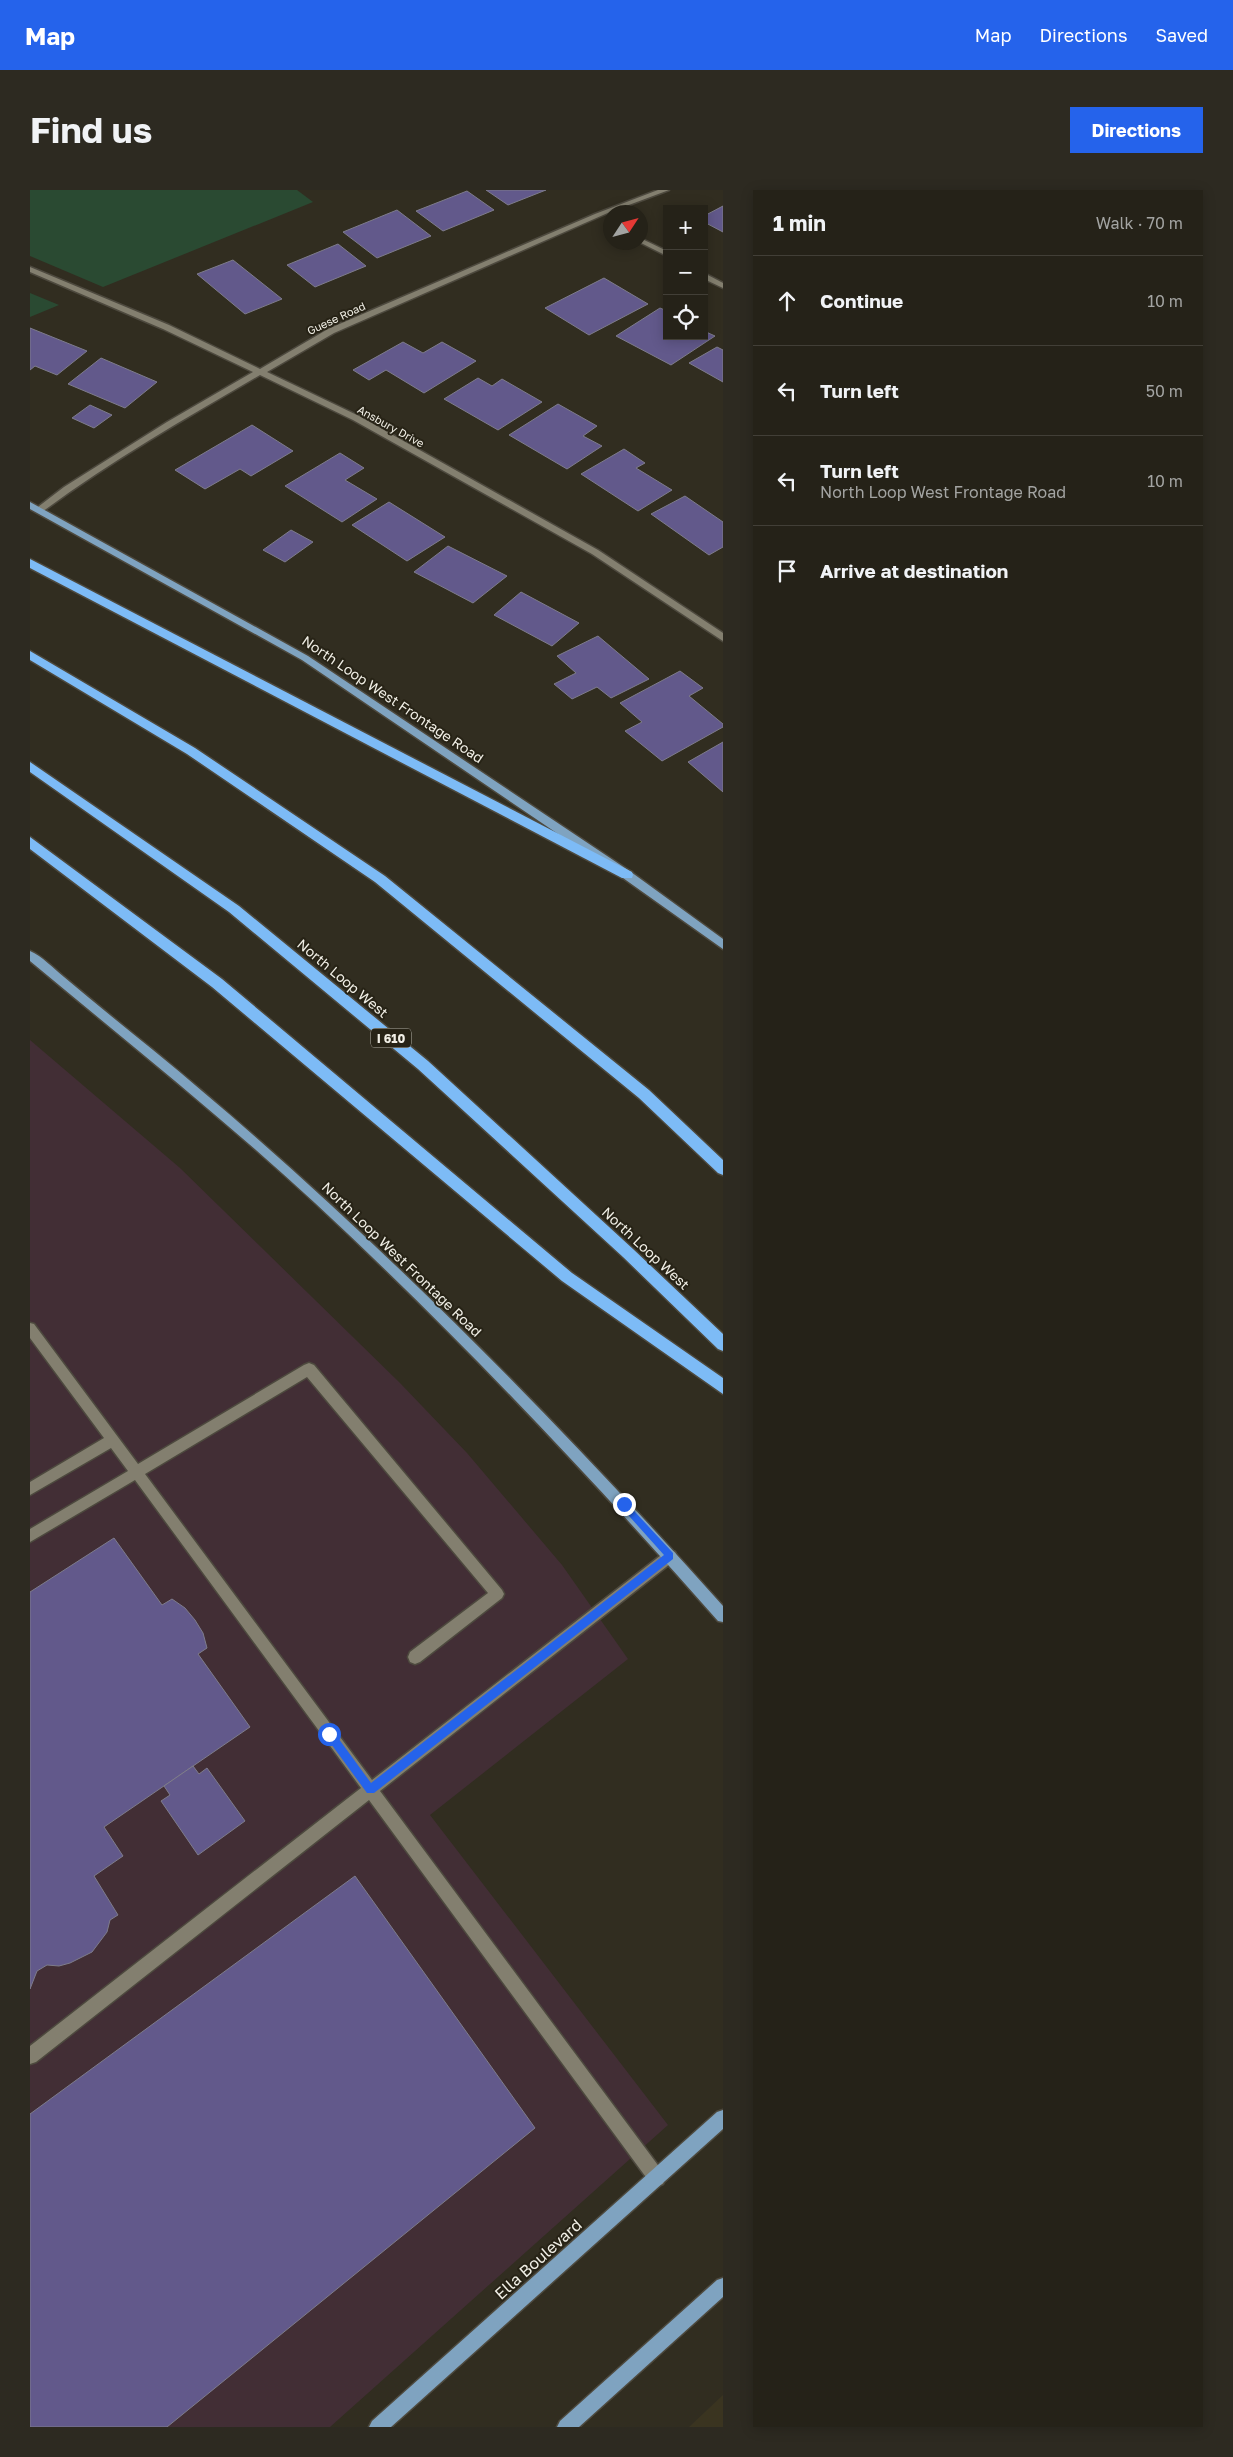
<!DOCTYPE html>
<html lang="en">
<head>
<meta charset="utf-8">
<style>
	:root { --surface:#252218; --page:#2d2a21; --text:#f1f3f6; --muted:#a3a4a2; --line:#423f37; --accent:#2563eb }
	body { margin:0; font-family:"Golos Text",sans-serif; background:var(--page); color:var(--text) }
	.controls { position:absolute; right:15px; top:15px; display:grid; overflow:hidden; border-radius:0px; box-shadow:0 2px 12px #0003 }
	.controls button { width:45px; height:45px; display:grid; place-items:center; padding:0; border:0; border-bottom:1px solid var(--line); background:var(--surface); color:var(--text); font:25px sans-serif }
	.compass { position:absolute; left:573px; top:15px; width:45px; height:45px; border-radius:50%; background:var(--surface); box-shadow:0 2px 12px #0003; rotate:54deg }
	.stop { position:absolute; width:15px; height:15px; margin:-11px; border:4px solid #2563eb; border-radius:50%; background:#fff }
	.stop.end { background:#2563eb; border-color:#fff; box-shadow:0 1px 5px #0008 }
	.list { margin:0; padding:0; list-style:none }
	h2 { display:flex; justify-content:space-between; align-items:center; height:65px; margin:0; padding:0 20px; font-size:21px }
	h2 small { font-size:16px; font-weight:400; color:var(--muted) }
	.list li { display:grid; grid-template-columns:32px 1fr auto; gap:15px; align-items:center; box-sizing:border-box; height:90px; padding:0 20px; border-top:1px solid var(--line) }
	.list b { display:block; font-size:19px; white-space:nowrap }
	.list p { margin:0; font-size:16px; white-space:nowrap; color:var(--muted) }
	.list em { font-size:16px; font-style:normal; color:var(--muted) }
	.icon { flex:none; width:28px; height:28px; fill:none; stroke:currentColor; stroke-width:2; stroke-linecap:round; stroke-linejoin:round }
	.map { position:relative; flex:none; width:693px; height:2237px; overflow:hidden; border-radius:0px }
	header { display:flex; align-items:center; gap:30px; box-sizing:border-box; height:70px; padding:0 25px; background:var(--accent); color:#fff }
	header strong { font-size:24px }
	nav { display:flex; gap:28px; margin-inline-start:auto; font-size:18px }
	.intro { display:flex; align-items:center; justify-content:space-between; box-sizing:border-box; height:120px; padding:0 30px }
	h1 { margin:0; font-size:35px }
	.button { padding:12px 22px; border-radius:0px; background:var(--accent); color:#fff; font-size:18px; font-weight:700 }
	main { display:flex; gap:30px; padding:0 30px }
	aside { flex:1; background:var(--surface); border-radius:0px; box-shadow:0 2px 12px #0003 }
	.map>svg:first-child { display:block }
	.built { fill:#3a3420 }
	.medical { fill:#422e35 }
	.green { fill:#2a4a32 }
	.building { fill:#62598b; stroke:#7e7c8b }
	.lines { fill:none; stroke-linecap:round; stroke-linejoin:round }
	.minor-casing { stroke:#4d493e; stroke-width:3 }
	.major-casing { stroke:#4d493e; stroke-width:3 }
	.highway-casing { stroke:#4d493e; stroke-width:3 }
	.minor { fill:#837f6f; fill-rule:evenodd }
	.major { fill:#7fa3c0; fill-rule:evenodd }
	.highway { fill:#7dbbf6; fill-rule:evenodd }
	.route { fill:#2563eb }
	.labels { text-anchor:middle; dominant-baseline:central; stroke-width:4; stroke-linejoin:round; paint-order:stroke }
	.far-street-label { font-size:11px; fill:#f1efe6; stroke:#272316 }
	.shield { fill:#272316; stroke:#b4b2a8; stroke-width:1 }
	.shield-label { font-size:12px; font-weight:bold; fill:#f1efe6 }
	.street-label { font-size:14px; fill:#f1efe6; stroke:#272316 }
	.near-street-label { font-size:16px; fill:#f1efe6; stroke:#272316 }
</style>
</head>
<body>
<header>
<strong>Map</strong>
<nav><a>Map</a><a>Directions</a><a>Saved</a></nav>
</header>
<div class="intro"><h1>Find us</h1><a class="button">Directions</a></div>
<main>
<div class="map">
<svg width="693" height="2237" viewBox="0 0 693 2237">
	<rect width="100%" height="100%" fill="#312d20"/>
	<path class="built" d="M693,2205V2237H659Z"/>
	<path class="medical" d="M0,850L150,978L370,1193L437,1263L532,1375L598,1469L400,1625L638,1935L300,2237H0Z"/>
	<g class="green">
		<path d="M0,0H267L283,12L73,97L0,66Z"/>
		<path d="M0,103L29,115L0,127Z"/>
	</g>
	<g class="building">
		<path d="M456,0H516L478,15Z"/>
		<path d="M437,1L464,20L413,41L386,21Z"/>
		<path d="M693,16V42L674,32V26Z"/>
		<path d="M367,20L401,46L347,68L313,42Z"/>
		<path d="M308,54L336,76L285,97L257,75Z"/>
		<path d="M203,70L252,109L215,124L167,84Z"/>
		<path d="M574,88L618,114L559,145L515,118Z"/>
		<path d="M630,118L637,121V146H674V141L685,146L641,175L586,146Z"/>
		<path d="M0,138L57,161L27,185L5,176L0,180Z"/>
		<path d="M373,152L393,163L412,152L446,171L394,203L356,180L339,190L323,180Z"/>
		<path d="M687,157L693,160V192L659,173Z"/>
		<path d="M71,168L127,192L95,218L38,194Z"/>
		<path d="M448,188L462,196L472,189L512,212L468,240L414,209Z"/>
		<path d="M528,214L567,236L553,246L572,256L537,279L479,245Z"/>
		<path d="M60,215L82,225L64,238L42,228Z"/>
		<path d="M222,235L263,261L221,286L210,279L175,299L145,280Z"/>
		<path d="M594,259L615,273L606,278L642,300L608,321L551,284Z"/>
		<path d="M310,263L334,278L315,290L347,309L312,332L255,296Z"/>
		<path d="M655,306L693,332V357L679,365L621,324Z"/>
		<path d="M359,312L415,347L377,371L322,335Z"/>
		<path d="M261,340L283,352L255,372L233,360Z"/>
		<path d="M418,356L477,386L443,413L384,382Z"/>
		<path d="M491,402L549,433L522,456L464,425Z"/>
		<path d="M568,446L619,489L581,508L567,497L542,509L524,494L546,483L527,466Z"/>
		<path d="M650,481L673,498L659,506L693,534V537L632,571L595,541L612,532L590,513Z"/>
		<path d="M693,552V602L658,572Z"/>
		<path d="M84,1348L132,1415L142,1409L155,1418L165,1430L173,1443L177,1458L168,1464L220,1537L74,1637L93,1666L64,1686L88,1725L80,1730L77,1742L62,1762L40,1773L29,1776L17,1775L7,1781L0,1799V1402Z"/>
		<path d="M163,1576L169,1584L177,1578L215,1631L168,1665L131,1611L140,1605L134,1596Z"/>
		<path d="M325,1686L505,1938L137,2237H0V1924Z"/>
	</g>
	<g class="lines">
		<defs>
			<g id="minor">
				<path d="M628,0H639L580,22L304,143L237,182L329,226L568,360L693,443V451L562,364L323,230L230,185C156,228 81,271 12,322L9,323L4,320L34,297L137,232L223,182L133,139L0,82V77L139,135L230,179L298,139L565,24Z"/>
				<path d="M610,48L637,61V66L609,52H610Z"/>
				<path d="M674,83L693,93V98L674,89Z"/>
				<path d="M0,1133L4,1134L108,1274L274,1175L279,1173L284,1175L472,1400L474,1404L472,1408L390,1472L385,1474L380,1472L378,1467L380,1462L458,1403L277,1187L115,1284L342,1590L635,1362L640,1360L645,1362L647,1366L645,1370L350,1601L633,1982L635,1988L633,1994L627,1996L621,1994L339,1610L6,1872L0,1874V1856L331,1598L105,1290L0,1352V1339L98,1281L81,1258L0,1305V1292L74,1248L0,1148Z"/>
			</g>
			<g id="major">
				<path d="M0,312L278,466L601,682L693,749V759L593,688L272,470L0,319Z"/>
				<path d="M0,761C12,766 24,779 34,787C64,812 93,836 123,860C330,1030 515,1217 693,1416V1432L688,1431C560,1286 427,1145 285,1013C194,929 96,851 0,771Z"/>
				<path d="M693,1920V1939L361,2237H339L342,2231L687,1922Z"/>
				<path d="M693,2088V2107L549,2237H527L530,2231L687,2090Z"/>
			</g>
			<g id="highway">
				<path d="M0,369L602,682L603,685L602,688H592L0,378Z"/>
				<path d="M0,461L165,558L355,686L619,900L693,970V985L688,983L609,908L345,692L157,564L0,470Z"/>
				<path d="M0,572L209,716L398,871L603,1059L693,1144V1161L688,1159L593,1067L388,879L199,722L0,582Z"/>
				<path d="M0,647L192,789L542,1083L693,1188V1204L532,1091L182,797L0,659Z"/>
			</g>
		</defs>
		<use href="#minor" class="minor-casing"/>
		<use href="#major" class="major-casing"/>
		<use href="#highway" class="highway-casing"/>
		<use href="#minor" class="minor"/>
		<use href="#major" class="major"/>
		<use href="#highway" class="highway"/>
	</g>
	<path class="route" d="M594,1310L643,1363V1369L344,1603H337L296,1547V1541H303L341,1593L634,1365L591,1317L590,1314Z"/>
	<g class="labels">
		<g class="far-street-label">
			<text transform="translate(306 128) rotate(-25)">Guese Road</text>
			<text transform="translate(361 236) rotate(29)">Ansbury Drive</text>
		</g>
		<rect class="shield" x="341" y="838.5" width="40" height="19" rx="4"/>
		<g class="shield-label">
			<text x="361" y="848">I 610</text>
		</g>
		<g class="street-label">
			<text transform="translate(363 509) rotate(34)">North Loop West Frontage Road</text>
			<text transform="translate(313 788) rotate(40)">North Loop West</text>
			<text transform="translate(616 1058) rotate(43)">North Loop West</text>
			<text transform="translate(372 1069) rotate(44)">North Loop West Frontage Road</text>
		</g>
		<g class="near-street-label">
			<text transform="translate(508 2069) rotate(-42)">Ella Boulevard</text>
		</g>
	</g>
</svg>
<div class="controls">
<button>+</button>
<button>−</button>
<button><svg class="icon" aria-label="locate" viewBox="0 0 24 24"><circle cx="12" cy="12" r="6"/><path d="M12 2v4M12 18v4M2 12h4M18 12h4"/></svg></button>
</div>
<svg class="compass" viewBox="-18 -18 36 36"><path d="M0-13l5 13h-10z" fill="#e53935"/><path d="M0 13l5-13h-10z" fill="#a3a4a2"/></svg>
<div class="stop" style="left:299px;top:1544px"></div>
<div class="stop end" style="left:594px;top:1314px"></div>
</div>
<aside>
<h2>1 min<small>Walk · 70 m</small></h2>
<ul class="list">
<li><svg class="icon" aria-label="ahead" viewBox="0 0 24 24"><path d="M12 20V5M6 11l6-6 6 6"/></svg><div><b>Continue</b></div><em>10 m</em></li>
<li><svg class="icon" aria-label="left" viewBox="0 0 24 24"><path d="M17 20v-9H6M10 6l-5 5 5 5"/></svg><div><b>Turn left</b></div><em>50 m</em></li>
<li><svg class="icon" aria-label="left" viewBox="0 0 24 24"><path d="M17 20v-9H6M10 6l-5 5 5 5"/></svg><div><b>Turn left</b><p>North Loop West Frontage Road</p></div><em>10 m</em></li>
<li><svg class="icon" aria-label="arrive" viewBox="0 0 24 24"><path d="M6 21V4h12l-3 4 3 4H6"/></svg><div><b>Arrive at destination</b></div></li>
</ul>
</aside>
</main>
</body>
</html>
